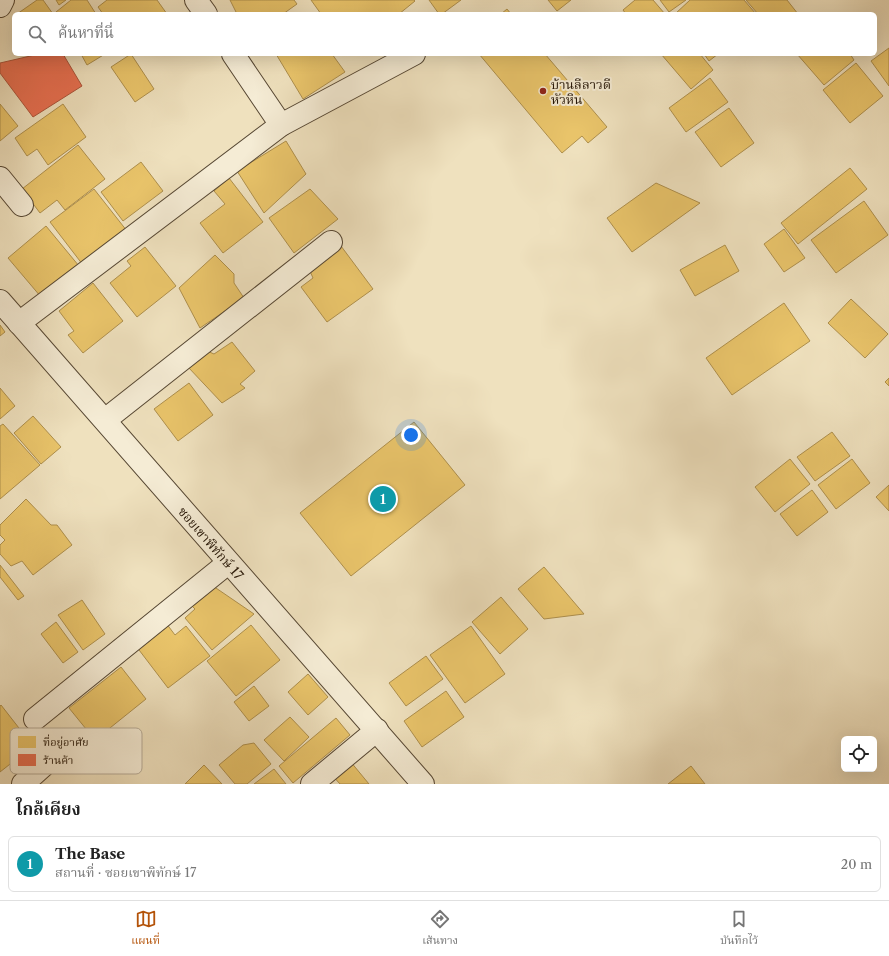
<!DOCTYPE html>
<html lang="th">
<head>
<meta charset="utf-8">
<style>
	:root { --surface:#fff; --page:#f2f2f2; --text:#222; --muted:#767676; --line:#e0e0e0; --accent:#b45309 }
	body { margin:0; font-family:"Libre Caslon Text","Noto Serif Thai",serif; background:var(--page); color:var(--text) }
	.controls { position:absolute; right:12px; bottom:12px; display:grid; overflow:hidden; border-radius:6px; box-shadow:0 4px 16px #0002 }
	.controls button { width:36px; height:36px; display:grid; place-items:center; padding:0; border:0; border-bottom:1px solid var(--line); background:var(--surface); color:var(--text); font:20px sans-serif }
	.you { position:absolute; left:411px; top:435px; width:14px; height:14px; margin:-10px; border:3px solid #fff; border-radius:50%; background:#1a73e8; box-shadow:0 0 0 6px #1a73e833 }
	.badge { display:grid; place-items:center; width:26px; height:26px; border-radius:50%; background:var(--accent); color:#fff; font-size:13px; font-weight:700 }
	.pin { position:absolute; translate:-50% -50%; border:2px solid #fff; box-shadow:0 1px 4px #0006 }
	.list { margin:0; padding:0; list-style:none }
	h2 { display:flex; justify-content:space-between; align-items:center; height:52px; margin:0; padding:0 16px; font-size:17px }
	h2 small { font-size:13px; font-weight:400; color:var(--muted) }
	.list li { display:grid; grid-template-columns:26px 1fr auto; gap:12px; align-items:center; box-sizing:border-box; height:56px; margin:0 8px 8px; padding:0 8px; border:1px solid var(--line); border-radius:6px }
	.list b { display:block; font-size:15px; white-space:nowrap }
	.list p { margin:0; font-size:13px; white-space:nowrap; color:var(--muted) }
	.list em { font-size:13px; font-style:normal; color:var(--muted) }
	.icon { flex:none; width:22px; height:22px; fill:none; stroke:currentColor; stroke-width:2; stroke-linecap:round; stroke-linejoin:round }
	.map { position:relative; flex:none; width:889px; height:784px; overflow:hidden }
	.search { position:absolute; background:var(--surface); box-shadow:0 4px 16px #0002; left:12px; right:12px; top:12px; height:44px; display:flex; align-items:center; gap:10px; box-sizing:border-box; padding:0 14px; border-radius:6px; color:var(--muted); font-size:15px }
	.sheet { height:116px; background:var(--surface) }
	nav { display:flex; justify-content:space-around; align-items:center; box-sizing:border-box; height:56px; border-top:1px solid var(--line); background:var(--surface); font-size:11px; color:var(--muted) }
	nav a { display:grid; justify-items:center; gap:2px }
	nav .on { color:var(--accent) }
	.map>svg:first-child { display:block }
	.homes { fill:#e9c46a; stroke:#ae8f4c }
	.shops { fill:#e76f51; stroke:#ac543a }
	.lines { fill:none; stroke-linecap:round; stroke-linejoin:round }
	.minor-casing { stroke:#564733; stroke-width:24 }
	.minor { stroke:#f5ecd5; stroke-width:22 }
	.poi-dot { fill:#8f2418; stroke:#f5ecd5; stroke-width:1.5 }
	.labels { text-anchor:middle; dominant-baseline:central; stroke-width:4; stroke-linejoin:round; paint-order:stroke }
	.poi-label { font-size:13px; fill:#231405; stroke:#f5ecd5; text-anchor:start }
	.street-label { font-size:13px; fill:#231405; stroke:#f5ecd5 }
	.key { fill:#f5ecd5; stroke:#b6ab97; stroke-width:1 }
	.key-label { font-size:11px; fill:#231405 }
</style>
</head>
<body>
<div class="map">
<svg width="889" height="784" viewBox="0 0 889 784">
	<rect width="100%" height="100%" fill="#efe1be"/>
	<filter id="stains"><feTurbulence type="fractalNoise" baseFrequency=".005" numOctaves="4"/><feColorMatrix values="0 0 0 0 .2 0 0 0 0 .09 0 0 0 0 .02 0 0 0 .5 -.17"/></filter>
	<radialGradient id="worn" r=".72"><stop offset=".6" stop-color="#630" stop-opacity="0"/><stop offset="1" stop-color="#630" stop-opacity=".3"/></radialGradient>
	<g class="homes">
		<path d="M37,0H43L53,14H17Z"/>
		<path d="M56,0H66L59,5Z"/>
		<path d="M71,0H87L96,14H57L56,12Z"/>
		<path d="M107,0H157L167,14H103L98,7Z"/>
		<path d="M230,0H294L297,4L283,14H237Z"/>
		<path d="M311,0H414L415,1L399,14H321Z"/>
		<path d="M429,0H461L442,14H439Z"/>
		<path d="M548,0H571L557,11Z"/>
		<path d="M635,0H653L665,14H626L623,10Z"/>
		<path d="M660,0H686L669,12Z"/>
		<path d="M690,0H744L756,14H675Z"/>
		<path d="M746,0H787L798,14H758Z"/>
		<path d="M507,9L511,14H501Z"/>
		<path d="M889,48V86L871,61Z"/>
		<path d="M81,54H105L87,65Z"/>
		<path d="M131,54L154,89L135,102L111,67Z"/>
		<path d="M276,54H332L345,72L303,99Z"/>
		<path d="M479,54H545L607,127L588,143L582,136L562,153Z"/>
		<path d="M661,54H700L713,70L691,89Z"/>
		<path d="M704,54H718L709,61Z"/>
		<path d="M797,54H850L854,60L824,85Z"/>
		<path d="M856,63L883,96L850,123L823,90Z"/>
		<path d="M710,78L728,102L686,132L669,108Z"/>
		<path d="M0,104L18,126L0,141Z"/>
		<path d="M63,104L86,137L48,165L37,149L27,156L15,138Z"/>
		<path d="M729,108L754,143L721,167L695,132Z"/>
		<path d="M286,141L306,174L264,213L237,171Z"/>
		<path d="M78,145L105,179L65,210L57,200L40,213L22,189Z"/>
		<path d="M141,162L163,191L123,221L101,192Z"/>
		<path d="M850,168L867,189L798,244L781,223Z"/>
		<path d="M229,178L263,222L223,253L200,223L225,204L214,191Z"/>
		<path d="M656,183L700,203L632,252L607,218Z"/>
		<path d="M94,189L127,231L83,265L50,222Z"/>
		<path d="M310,189L338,219L294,253L269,218Z"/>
		<path d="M864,201L888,235L836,273L811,240Z"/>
		<path d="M46,226L79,266L41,297L8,258Z"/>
		<path d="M784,229L805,258L784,272L764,244Z"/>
		<path d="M725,245L739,271L695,296L680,270Z"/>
		<path d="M341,246L373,289L327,322L301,287L313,278L309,269Z"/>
		<path d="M145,247L176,286L137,317L110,283L131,266L127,261Z"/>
		<path d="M215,255L234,274V283L244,298L200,328L179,288Z"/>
		<path d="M93,283L123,321L83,353L68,335L74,331L59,311Z"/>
		<path d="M851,299L888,334L865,358L828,323Z"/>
		<path d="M784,303L810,341L732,395L706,358Z"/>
		<path d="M0,325L5,332L0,336Z"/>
		<path d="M232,342L255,371L240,384L245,388L222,403L188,367L205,350L214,354Z"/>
		<path d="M889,378V386L885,382Z"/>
		<path d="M189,383L213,415L178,441L154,409Z"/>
		<path d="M0,388L15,406L0,419Z"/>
		<path d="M33,416L61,447L41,464L14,433Z"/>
		<path d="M414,422L465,485L351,576L300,513Z"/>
		<path d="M3,424L40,465L0,499V426Z"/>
		<path d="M832,432L850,456L815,481L797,457Z"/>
		<path d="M790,459L810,484L775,512L755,487Z"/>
		<path d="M852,459L870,483L836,509L818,485Z"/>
		<path d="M889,485V511L876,497Z"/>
		<path d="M812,490L828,512L797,536L780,514Z"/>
		<path d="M26,499L51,525H57L72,545L33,575L22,561L11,566L0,554V545L5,540L0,535V525Z"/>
		<path d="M0,565L24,596L18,600L0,577Z"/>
		<path d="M544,567L584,614L544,619L518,589Z"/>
		<path d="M213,586L254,614L212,650L185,618L195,609L191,605Z"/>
		<path d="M501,597L528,629L500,654L472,622Z"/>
		<path d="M82,600L105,634L83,650L58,615Z"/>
		<path d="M56,622L78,652L63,663L41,634Z"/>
		<path d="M166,623L175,635L186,626L210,656L168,688L136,646Z"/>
		<path d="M251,625L280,660L236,696L207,661Z"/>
		<path d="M471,626L505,674L465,703L430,655Z"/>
		<path d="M426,656L443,679L406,706L389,683Z"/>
		<path d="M121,667L146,699L95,740L69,708Z"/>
		<path d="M308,674L328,697L308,715L288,692Z"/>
		<path d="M254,686L269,706L249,721L234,702Z"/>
		<path d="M446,691L464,717L422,747L404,721Z"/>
		<path d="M1,705L33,746L0,772V706Z"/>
		<path d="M290,717L309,737L284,761L264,740Z"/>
		<path d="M336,718L350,735L293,783L279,766Z"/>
		<path d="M254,743L271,764L247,784H235L219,765L243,745Z"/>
		<path d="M350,761L369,784H340L332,775Z"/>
		<path d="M204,765L222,784H185Z"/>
		<path d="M691,766L705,784H668Z"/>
		<path d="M274,769L286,784H254Z"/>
	</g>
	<path class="shops" d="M39,54H63L82,86L33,117L0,73V63Z"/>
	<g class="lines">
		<defs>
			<g id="minor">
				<path d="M196,0L206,14"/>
				<path d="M0,6L3,0"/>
				<path d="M233,54L281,125"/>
				<path d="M0,178L22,205"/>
				<path d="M0,301L423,784"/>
				<path d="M19,323L281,125L414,54"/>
				<path d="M105,420L331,242"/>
				<path d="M35,719L228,563"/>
				<path d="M23,784L45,764"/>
				<path d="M312,784L377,730"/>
			</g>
		</defs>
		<use href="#minor" class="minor-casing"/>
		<use href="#minor" class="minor"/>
	</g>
	<circle class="poi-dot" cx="543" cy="91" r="4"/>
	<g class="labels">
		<g class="poi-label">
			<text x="551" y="84">บ้านลีลาวดี<tspan x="551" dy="15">หัวหิน</tspan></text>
		</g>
		<g class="street-label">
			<text transform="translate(211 543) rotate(49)">ซอยเขาพิทักษ์ 17</text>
		</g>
	</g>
	<rect x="10" y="728" width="132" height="46" rx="6" class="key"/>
	<rect x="18" y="736" width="18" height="12" fill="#e9c46a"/>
	<rect x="18" y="754" width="18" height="12" fill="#e76f51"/>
	<g class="key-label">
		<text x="43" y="746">ที่อยู่อาศัย</text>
		<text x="43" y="764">ร้านค้า</text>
	</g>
	<rect width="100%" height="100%" filter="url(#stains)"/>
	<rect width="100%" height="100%" fill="url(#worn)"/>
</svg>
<div class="controls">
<button><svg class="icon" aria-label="locate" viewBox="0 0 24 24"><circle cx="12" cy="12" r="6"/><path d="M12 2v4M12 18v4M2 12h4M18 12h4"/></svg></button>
</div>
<div class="you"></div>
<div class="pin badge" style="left:383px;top:499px;background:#0f9aa8">1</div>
<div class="search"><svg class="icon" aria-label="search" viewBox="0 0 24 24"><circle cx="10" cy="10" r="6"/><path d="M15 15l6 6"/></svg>ค้นหาที่นี่</div>
</div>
<section class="sheet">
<h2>ใกล้เคียง<small></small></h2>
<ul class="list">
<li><span class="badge" style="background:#0f9aa8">1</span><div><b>The Base</b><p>สถานที่ · ซอยเขาพิทักษ์ 17</p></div><em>20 m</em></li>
</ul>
</section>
<nav>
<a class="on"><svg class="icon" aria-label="map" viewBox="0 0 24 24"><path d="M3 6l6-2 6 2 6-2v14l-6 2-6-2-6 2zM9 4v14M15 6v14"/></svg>แผนที่</a>
<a><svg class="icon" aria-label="directions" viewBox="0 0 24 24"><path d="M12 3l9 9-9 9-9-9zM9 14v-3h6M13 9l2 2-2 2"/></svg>เส้นทาง</a>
<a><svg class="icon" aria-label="saved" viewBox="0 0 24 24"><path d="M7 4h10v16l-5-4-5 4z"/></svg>บันทึกไว้</a>
</nav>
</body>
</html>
